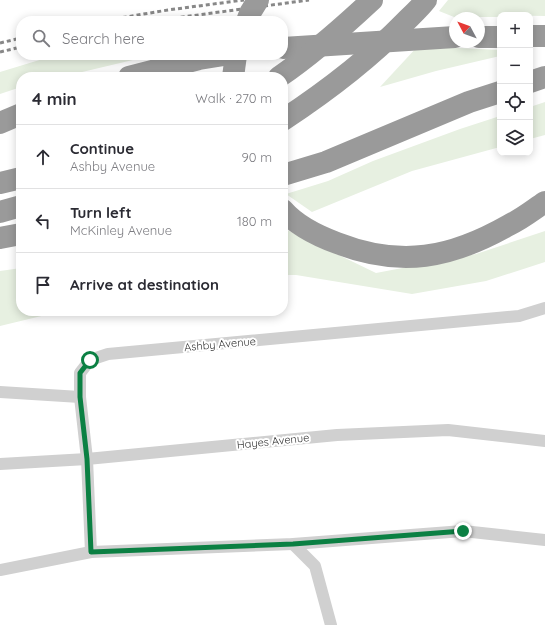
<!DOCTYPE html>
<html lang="en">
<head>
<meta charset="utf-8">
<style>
	:root { --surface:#fff; --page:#f7f7f7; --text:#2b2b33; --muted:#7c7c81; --line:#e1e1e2 }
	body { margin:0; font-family:Quicksand,sans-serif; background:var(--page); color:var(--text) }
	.controls { position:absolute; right:12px; top:12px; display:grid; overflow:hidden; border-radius:8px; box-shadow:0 2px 10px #0003 }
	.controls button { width:36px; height:36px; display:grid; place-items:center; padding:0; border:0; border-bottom:1px solid var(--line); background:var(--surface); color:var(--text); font:20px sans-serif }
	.compass { position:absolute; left:449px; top:12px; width:36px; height:36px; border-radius:50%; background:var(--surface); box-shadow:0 2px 10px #0003; rotate:311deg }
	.stop { position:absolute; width:12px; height:12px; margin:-9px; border:3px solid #0b8043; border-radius:50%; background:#fff }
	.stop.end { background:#0b8043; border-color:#fff; box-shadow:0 1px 4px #0008 }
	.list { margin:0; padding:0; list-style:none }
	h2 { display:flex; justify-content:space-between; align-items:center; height:52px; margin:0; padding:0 16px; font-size:17px }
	h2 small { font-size:13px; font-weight:400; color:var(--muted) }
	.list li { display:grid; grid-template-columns:26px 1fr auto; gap:12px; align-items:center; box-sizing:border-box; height:64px; padding:0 16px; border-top:1px solid var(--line) }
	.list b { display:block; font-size:15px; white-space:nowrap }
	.list p { margin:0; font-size:13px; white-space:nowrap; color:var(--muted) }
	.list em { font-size:13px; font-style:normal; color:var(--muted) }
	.icon { flex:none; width:22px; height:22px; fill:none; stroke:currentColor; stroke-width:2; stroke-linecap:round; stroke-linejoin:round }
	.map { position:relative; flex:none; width:545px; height:625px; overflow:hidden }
	.search { position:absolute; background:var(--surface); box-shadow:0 2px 10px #0003; left:16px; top:16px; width:272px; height:44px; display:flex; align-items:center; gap:10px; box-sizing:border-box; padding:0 14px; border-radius:16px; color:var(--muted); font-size:15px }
	.panel { position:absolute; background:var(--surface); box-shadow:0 2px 10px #0003; left:16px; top:72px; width:272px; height:244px; border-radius:16px }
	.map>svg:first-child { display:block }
	.green { fill:#e7f0e1 }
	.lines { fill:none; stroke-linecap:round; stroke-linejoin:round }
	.minor { stroke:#d0d0d0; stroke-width:12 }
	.motorway { stroke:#9a9a9a; stroke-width:22 }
	.rail { stroke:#888; stroke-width:3; stroke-dasharray:4 3; stroke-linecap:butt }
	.motorway-bridge { stroke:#9a9a9a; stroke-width:22 }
	.route { stroke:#0b8043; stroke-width:5 }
	.labels { text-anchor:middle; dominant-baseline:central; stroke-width:4; stroke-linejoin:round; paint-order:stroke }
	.street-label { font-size:11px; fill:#333; stroke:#fff }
</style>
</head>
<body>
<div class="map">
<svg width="545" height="625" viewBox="0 0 545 625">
	<rect width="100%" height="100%" fill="#fff"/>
	<g class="green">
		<path d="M448,0H545V16L500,15V17H454L439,11Z"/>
		<path d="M418,46L500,50V56L436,71L380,87Z"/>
		<path d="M56,55H154L61,77H21V87L0,94V72Z"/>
		<path d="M545,102V135L530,139V107Z"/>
		<path d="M500,116V147L412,171L312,212L286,194L328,181L373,161L460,129Z"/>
		<path d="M283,228L376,273L476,254L545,231V262L486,281L412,294L296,275H283Z"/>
		<path d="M21,268V311H62L0,326V271Z"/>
	</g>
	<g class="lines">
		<g class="minor">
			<path d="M0,392L80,397"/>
			<path d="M0,464L87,459L337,435L448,430L545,441"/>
			<path d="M293,544L315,566L331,625"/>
			<path d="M91,552L87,459L80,397V373L90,360L108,354L519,316L545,308"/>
			<path d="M0,570L91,552L293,544L463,531L545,540"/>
		</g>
		<g class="motorway">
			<path d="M530,36H545"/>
			<path d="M479,37H500"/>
			<path d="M283,48L455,37"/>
			<path d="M129,77L199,59L224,55"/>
			<path d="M233,77L236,55"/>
			<path d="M530,82L545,77"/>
			<path d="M0,123L21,114"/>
			<path d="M283,175L326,162L469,102L500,92"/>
			<path d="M0,183L21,178"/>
			<path d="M283,210C297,226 318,236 337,243C401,268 451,258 509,225C522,219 533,210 545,202"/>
			<path d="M0,212L21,206"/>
			<path d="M0,238L21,234"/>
		</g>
		<g class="rail">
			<path d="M102,21L168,10L244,0"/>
			<path d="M153,21L309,0"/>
			<path d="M0,43L21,38"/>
			<path d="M0,52L21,47"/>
		</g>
		<g class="motorway-bridge">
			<path d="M247,21L250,13L258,0"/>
			<path d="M279,77C313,54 342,28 372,0"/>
			<path d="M283,120C327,91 368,60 405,22C412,15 420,8 426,0"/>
		</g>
	</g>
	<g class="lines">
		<path class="route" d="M90,360L80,373V397L87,459L91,552L293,544L463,531"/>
	</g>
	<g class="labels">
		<g class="street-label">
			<text transform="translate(220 344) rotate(-5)">Ashby Avenue</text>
			<text transform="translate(273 441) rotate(-6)">Hayes Avenue</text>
		</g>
	</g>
</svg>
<div class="controls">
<button>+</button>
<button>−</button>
<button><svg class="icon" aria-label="locate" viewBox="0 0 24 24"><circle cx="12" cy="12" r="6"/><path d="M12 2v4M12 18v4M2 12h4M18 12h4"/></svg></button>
<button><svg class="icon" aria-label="layers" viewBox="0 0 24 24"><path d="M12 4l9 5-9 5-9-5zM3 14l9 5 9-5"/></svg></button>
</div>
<svg class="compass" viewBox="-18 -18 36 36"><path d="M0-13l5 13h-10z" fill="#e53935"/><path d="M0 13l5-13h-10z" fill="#7c7c81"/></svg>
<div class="stop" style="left:90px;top:360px"></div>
<div class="stop end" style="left:463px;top:531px"></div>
<div class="search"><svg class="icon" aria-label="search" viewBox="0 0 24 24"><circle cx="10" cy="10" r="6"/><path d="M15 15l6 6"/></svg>Search here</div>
<section class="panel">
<h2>4 min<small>Walk · 270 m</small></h2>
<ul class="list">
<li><svg class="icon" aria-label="ahead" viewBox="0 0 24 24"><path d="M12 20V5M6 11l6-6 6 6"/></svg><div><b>Continue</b><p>Ashby Avenue</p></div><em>90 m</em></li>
<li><svg class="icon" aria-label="left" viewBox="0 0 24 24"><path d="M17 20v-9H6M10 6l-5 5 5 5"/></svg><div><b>Turn left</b><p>McKinley Avenue</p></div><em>180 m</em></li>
<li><svg class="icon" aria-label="arrive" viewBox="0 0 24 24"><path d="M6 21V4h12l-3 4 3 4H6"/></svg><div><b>Arrive at destination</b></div></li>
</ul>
</section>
</div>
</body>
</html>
